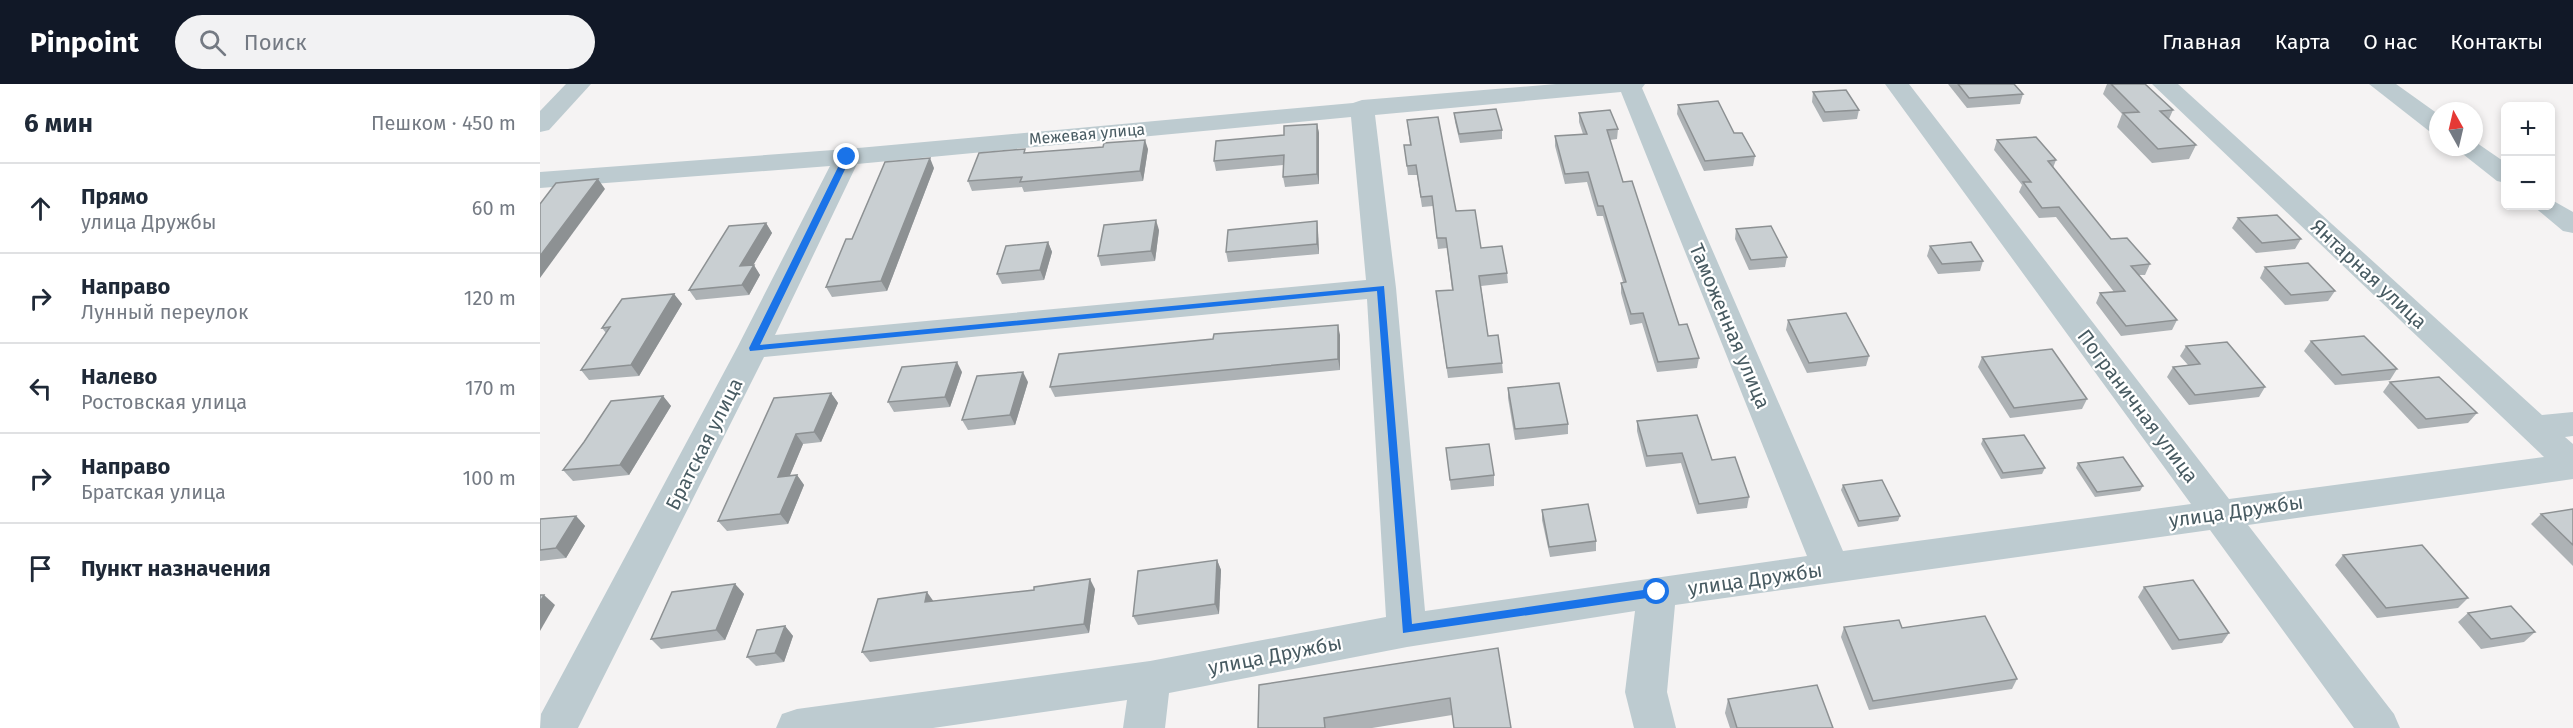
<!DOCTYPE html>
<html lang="ru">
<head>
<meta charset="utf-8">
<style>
	:root { --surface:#fff; --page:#f2f2f3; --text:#1f2937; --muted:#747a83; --line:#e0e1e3; --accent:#111827 }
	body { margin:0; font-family:"Fira Sans",sans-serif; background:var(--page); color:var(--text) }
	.controls { position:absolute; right:18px; top:18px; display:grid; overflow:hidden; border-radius:9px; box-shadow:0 3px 9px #0003 }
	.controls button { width:54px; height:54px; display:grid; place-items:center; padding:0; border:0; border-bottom:2px solid var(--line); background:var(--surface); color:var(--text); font:30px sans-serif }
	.compass { position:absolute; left:1889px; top:18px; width:54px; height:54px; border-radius:50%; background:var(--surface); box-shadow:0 3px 9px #0003; rotate:352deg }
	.stop { position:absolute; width:18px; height:18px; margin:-14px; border:4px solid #1a73e8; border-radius:50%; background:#fff }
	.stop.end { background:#1a73e8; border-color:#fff; box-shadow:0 2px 6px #0008 }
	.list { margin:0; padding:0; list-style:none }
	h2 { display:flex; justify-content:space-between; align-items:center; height:78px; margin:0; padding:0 24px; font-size:26px }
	h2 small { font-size:20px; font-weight:400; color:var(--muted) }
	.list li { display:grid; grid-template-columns:39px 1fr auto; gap:18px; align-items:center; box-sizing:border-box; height:90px; padding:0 24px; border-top:2px solid var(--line) }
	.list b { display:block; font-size:22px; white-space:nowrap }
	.list p { margin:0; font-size:20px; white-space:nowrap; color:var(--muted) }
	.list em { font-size:20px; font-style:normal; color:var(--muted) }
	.icon { flex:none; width:33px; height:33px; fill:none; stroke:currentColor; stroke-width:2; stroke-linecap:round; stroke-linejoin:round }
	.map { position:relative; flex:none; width:2033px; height:644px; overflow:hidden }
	header { display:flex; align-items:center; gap:36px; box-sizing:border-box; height:84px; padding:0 30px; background:var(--accent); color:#fff }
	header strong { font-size:28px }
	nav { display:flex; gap:33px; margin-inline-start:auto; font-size:21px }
	.search { width:420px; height:54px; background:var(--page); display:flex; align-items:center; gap:15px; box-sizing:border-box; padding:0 21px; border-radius:33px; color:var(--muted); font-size:22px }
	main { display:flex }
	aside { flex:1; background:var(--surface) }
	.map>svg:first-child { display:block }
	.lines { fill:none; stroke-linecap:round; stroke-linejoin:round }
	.minor { fill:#bdcbd0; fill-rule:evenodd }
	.wall { fill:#adb2b5 }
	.shaded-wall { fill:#8d9193 }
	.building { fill:#c9cfd2; stroke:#8d9193; stroke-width:1.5 }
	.route { fill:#1a73e8 }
	.labels { text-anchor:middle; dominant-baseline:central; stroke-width:4.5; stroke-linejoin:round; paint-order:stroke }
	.far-street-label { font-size:16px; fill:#485b62; stroke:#fff }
	.street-label { font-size:20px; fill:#485b62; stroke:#fff }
</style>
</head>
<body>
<header>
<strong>Pinpoint</strong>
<div class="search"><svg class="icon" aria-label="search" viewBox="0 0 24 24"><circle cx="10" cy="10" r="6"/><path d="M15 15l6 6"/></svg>Поиск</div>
<nav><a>Главная</a><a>Карта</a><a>О нас</a><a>Контакты</a></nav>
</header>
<main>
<aside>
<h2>6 мин<small>Пешком · 450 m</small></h2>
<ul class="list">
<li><svg class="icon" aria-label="ahead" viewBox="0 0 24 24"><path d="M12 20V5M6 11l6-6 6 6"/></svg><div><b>Прямо</b><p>улица Дружбы</p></div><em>60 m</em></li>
<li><svg class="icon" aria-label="right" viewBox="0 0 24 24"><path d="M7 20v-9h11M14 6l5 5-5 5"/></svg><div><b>Направо</b><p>Лунный переулок</p></div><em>120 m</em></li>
<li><svg class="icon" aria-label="left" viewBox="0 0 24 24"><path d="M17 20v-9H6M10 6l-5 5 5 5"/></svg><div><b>Налево</b><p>Ростовская улица</p></div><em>170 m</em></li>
<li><svg class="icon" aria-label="right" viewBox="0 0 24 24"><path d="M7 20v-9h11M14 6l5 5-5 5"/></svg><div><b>Направо</b><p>Братская улица</p></div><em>100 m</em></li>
<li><svg class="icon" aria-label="arrive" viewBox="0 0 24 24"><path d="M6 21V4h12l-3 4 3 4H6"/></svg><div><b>Пункт назначения</b></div></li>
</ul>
</aside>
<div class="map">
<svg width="2033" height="644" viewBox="0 0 2033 644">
	<rect width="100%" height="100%" fill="#f5f3f3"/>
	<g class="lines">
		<g class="minor">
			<path d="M26,0H51L9,46L0,48V27Z"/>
			<path d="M1016,0H1105L1102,4L1303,467L1651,420L1345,0H1369L1689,415L2004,373L1612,0H1638L2002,331L2033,328V352L2025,353L2033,360V395L1708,441L1854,630L1860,644H1814L1670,446L1135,521L1127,608L1136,644H1094L1085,608L1095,527L867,563L629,609L625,644H583L587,616L393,644H236L242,630L257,625L610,577L846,533L827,215L224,273L38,644H0L1,630L197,264L290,82L0,104V88L307,65L813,19L822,16ZM1081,8L1267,472L885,527L856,204L835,31ZM811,33L826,196L235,251L317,80Z"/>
			<path d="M1829,0H1856L1898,30V49L1889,47Z"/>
			<path d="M1934,57L1966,79V99L1957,97L1914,63H1934Z"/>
			<path d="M2010,115L2033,128V149L2023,147L1993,122H2010Z"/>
		</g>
	</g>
	<g class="wall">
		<path d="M1408,0H1474L1483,10L1480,20L1427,24Z"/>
		<path d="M1567,0H1605L1633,26L1629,35L1656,61L1649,75L1612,79L1577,43L1582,30L1563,10Z"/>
		<path d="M1273,8L1319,26L1317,35L1283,38L1272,18Z"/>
		<path d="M1138,21L1194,49L1215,72L1213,82L1164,87L1137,30Z"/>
		<path d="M914,29L962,46V55L920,59L915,38Z"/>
		<path d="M1039,29L1078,45L1077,55L1070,56L1083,98L1139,241L1159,274L1157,284L1117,288L1102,239L1090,241L1081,209V199L1083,198L1063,132H1057L1047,98L1025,100L1015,62V52L1043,50L1039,38Z"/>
		<path d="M867,36L916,127L941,164L967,189L968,199L941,202L948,252L962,279L963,289L908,294L897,217L912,206L907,164L898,165L893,122L882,123L877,91H868L864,61H870Z"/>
		<path d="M777,40L779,49V100L745,103L743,93V81L676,87L674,77Z"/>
		<path d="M1457,56L1516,76L1513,84L1571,155L1610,180L1605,191H1599L1637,236L1632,246L1581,252L1556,219L1560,209L1574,208L1516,133L1499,134L1479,108L1482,101L1454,66Z"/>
		<path d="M608,65L603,97L484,108L482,103L432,107L428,97L487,69Z"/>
		<path d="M394,84L347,207L292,213L286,203L312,155Z"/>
		<path d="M1698,134L1761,155L1755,165L1716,169L1692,144Z"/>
		<path d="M777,137L778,147L779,170L688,178L686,168Z"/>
		<path d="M226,139L232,149L213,181L220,191L209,211L156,216L149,206Z"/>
		<path d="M1196,145L1247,173L1245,183L1209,186L1195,155Z"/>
		<path d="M619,146L615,177L561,182L558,172Z"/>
		<path d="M508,158L512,168L504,196L462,200L457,190Z"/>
		<path d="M1390,162L1443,177L1440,187L1398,190L1387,172Z"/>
		<path d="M1725,183L1795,207L1788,217L1745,221L1720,194Z"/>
		<path d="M134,210L142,220L99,292L49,296L41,286L66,249L62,244Z"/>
		<path d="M1248,236L1329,272L1326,282L1267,289L1246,246Z"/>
		<path d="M800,251V286L515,313L510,303Z"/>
		<path d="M1771,257L1857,285L1850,296L1795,301L1764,267Z"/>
		<path d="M1646,262L1725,303L1719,313L1649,321L1627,293L1633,283L1648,281L1640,272Z"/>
		<path d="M1442,273L1547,315L1542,325L1470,334L1438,283Z"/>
		<path d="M422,288L410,323L354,328L348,318Z"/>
		<path d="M488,298L475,341L428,346L422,336Z"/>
		<path d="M1850,298L1937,329L1928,339L1878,345L1843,308Z"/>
		<path d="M968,304L1028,340V350L975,356L968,314Z"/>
		<path d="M291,309L298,319L281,358L263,360L250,391H257L264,401L248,440L187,447L178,437Z"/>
		<path d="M123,312L131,322L89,391L33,397L23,386Z"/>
		<path d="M1097,337L1172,376L1209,413L1207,424L1157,430L1141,379L1106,383L1097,347Z"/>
		<path d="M1443,355L1505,384L1502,390L1461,395L1441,360Z"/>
		<path d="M906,364L954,391V402L911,406Z"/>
		<path d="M1538,379L1603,402L1600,407L1555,413L1536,384Z"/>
		<path d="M1303,401L1360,432L1358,437L1318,443L1301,406Z"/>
		<path d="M2033,425V482L1991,440L2001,430Z"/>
		<path d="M1002,426L1056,457V467L1010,473L1002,436Z"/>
		<path d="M36,432L45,442L26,474L0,477V435Z"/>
		<path d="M1803,471L1928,514L1918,524L1837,534L1795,481Z"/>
		<path d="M677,476L681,486L679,530L598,541L593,532Z"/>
		<path d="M195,500L204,510L185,556L121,565L111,555Z"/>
		<path d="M1604,503L1689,549L1682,559L1632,566L1598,513Z"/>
		<path d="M555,505L549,549L330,578L322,568L393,517Z"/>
		<path d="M1928,529L1995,548L1984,558L1941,565L1918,538Z"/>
		<path d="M245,542L253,552L244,578L216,582L207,573Z"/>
		<path d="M1304,543L1362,544L1477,595L1472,605L1329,626L1301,553Z"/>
		<path d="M958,564L912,631L832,644H718Z"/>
		<path d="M1188,615L1293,644H1190L1185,629Z"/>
	</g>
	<g class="shaded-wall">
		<path d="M777,40L779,49V100L777,90Z"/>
		<path d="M605,56L608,65L603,97L600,87Z"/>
		<path d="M390,74L394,84L347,207L341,197Z"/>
		<path d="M58,95L65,105L0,194V172Z"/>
		<path d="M616,136L619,146L615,177L611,167Z"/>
		<path d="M777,137L778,147L779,170L777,160Z"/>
		<path d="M226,139L232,149L207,192L200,182Z"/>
		<path d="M508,158L512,168L504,196L500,186Z"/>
		<path d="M214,181L220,191L209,211L202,201Z"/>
		<path d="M134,210L142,220L99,292L91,281Z"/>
		<path d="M798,241L800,251V286L798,275Z"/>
		<path d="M417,278L422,288L410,323L405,313Z"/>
		<path d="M483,288L488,298L475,341L470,331Z"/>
		<path d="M291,309L298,319L281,358L274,348Z"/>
		<path d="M123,312L131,322L89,391L80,381Z"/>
		<path d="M256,350L263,360L245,403L238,393Z"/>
		<path d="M257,391L264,401L248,440L240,430Z"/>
		<path d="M36,432L45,442L26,474L16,464Z"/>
		<path d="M677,476L681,486L679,530L675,520Z"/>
		<path d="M550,495L555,505L549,549L544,540Z"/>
		<path d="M195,500L204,510L185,556L176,546Z"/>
		<path d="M387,508L394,518H385Z"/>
		<path d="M4,511L15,521L0,547V518Z"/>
		<path d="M245,542L253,552L244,578L235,569Z"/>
	</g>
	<g class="building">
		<path d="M1418,0H1474L1483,10L1429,14Z"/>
		<path d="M1571,0H1605L1633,26L1620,27L1656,61L1618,65L1583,29L1599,28Z"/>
		<path d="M1306,6L1319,26L1285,28L1273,8Z"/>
		<path d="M1178,17L1194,49H1202L1215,72L1165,77L1138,21Z"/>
		<path d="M956,25L962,46L919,50L914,29Z"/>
		<path d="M1070,26L1078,45L1067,46L1083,98L1092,97L1139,241L1147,240L1159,274L1118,278L1103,229L1091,230L1081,199L1086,198L1063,122H1058L1048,88L1025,90L1015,52L1047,50L1039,29Z"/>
		<path d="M898,33L916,127L935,126L941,164L962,162L967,189L939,192L948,252L958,251L962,279L907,284L896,207L913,206L906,154H897L892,112L881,113L876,81L867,82L864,61H871L867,36Z"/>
		<path d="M777,40V90L743,93L744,71L674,77L676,57L744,51V42Z"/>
		<path d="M1496,53L1516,76L1508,77L1571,155L1587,154L1610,180L1591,182L1637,236L1586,242L1560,209L1585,207L1519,123L1502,124L1483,98H1491L1457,56Z"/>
		<path d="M605,56L600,87L480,98L482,93L428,97L439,69L485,65L484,69L563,63L564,59Z"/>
		<path d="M390,74L341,197L286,203L306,155H312L345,78Z"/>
		<path d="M58,95L0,172V120L16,99Z"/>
		<path d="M1737,131L1761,155L1722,159L1698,134Z"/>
		<path d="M616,136L611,167L558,172L564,141Z"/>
		<path d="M777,137V160L686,168L688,146Z"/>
		<path d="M226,139L200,182L214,181L202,201L149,206L189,142Z"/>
		<path d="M1231,142L1247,173L1211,176L1196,145Z"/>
		<path d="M508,158L500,186L457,190L466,162Z"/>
		<path d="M1431,158L1443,177L1402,180L1390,162Z"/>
		<path d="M1768,179L1795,207L1751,211L1725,183Z"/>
		<path d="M134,210L91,281L41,286L70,243L62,244L82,215Z"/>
		<path d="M1306,229L1329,272L1269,279L1248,236Z"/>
		<path d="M798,241V275L510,303L519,270L673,255L674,250Z"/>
		<path d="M1824,252L1857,285L1802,291L1771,257Z"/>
		<path d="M1687,258L1725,303L1655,311L1633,283L1660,280L1646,262Z"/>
		<path d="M1512,265L1547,315L1474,324L1442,273Z"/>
		<path d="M417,278L405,313L348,318L362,283Z"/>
		<path d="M483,288L470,331L422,336L437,292Z"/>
		<path d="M1899,293L1937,329L1886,335L1850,298Z"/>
		<path d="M1019,299L1028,340L975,345L968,304Z"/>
		<path d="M291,309L274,348L256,350L238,393L257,391L240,430L178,437L234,314Z"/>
		<path d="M123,312L80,381L23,386L44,358L71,317Z"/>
		<path d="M1157,331L1172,376L1195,373L1209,413L1159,420L1142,369L1107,372L1097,337Z"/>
		<path d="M1484,351L1505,384L1463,389L1443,355Z"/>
		<path d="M949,360L954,391L910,396L906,364Z"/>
		<path d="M1583,373L1603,402L1557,408L1538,379Z"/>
		<path d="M1342,396L1360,432L1319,437L1303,401Z"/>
		<path d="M1048,420L1056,457L1009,463L1002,426Z"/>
		<path d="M2033,425V461L2001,430Z"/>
		<path d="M36,432L16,464L0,466V435Z"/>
		<path d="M1882,461L1928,514L1846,524L1803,471Z"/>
		<path d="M677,476L675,520L593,532L598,487Z"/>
		<path d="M550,495L544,540L322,568L338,515L387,508L385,518L494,506V503Z"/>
		<path d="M1653,496L1689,549L1639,556L1604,503Z"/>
		<path d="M195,500L176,546L111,555L132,508Z"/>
		<path d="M0,511H4L0,518Z"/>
		<path d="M1971,522L1995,548L1951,555L1928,529Z"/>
		<path d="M1445,532L1477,595L1333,617L1304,543L1359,536L1362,544Z"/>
		<path d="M245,542L235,569L207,573L217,546Z"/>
		<path d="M958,564L971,644H914L910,614L784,634L785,644H718L719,601Z"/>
		<path d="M1277,601L1293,644H1197L1188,615Z"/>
	</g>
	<path class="route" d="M307,70L311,73L220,261L844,202L872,540L1117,504L1121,505V512L863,549L837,207L210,267L209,264L303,73Z"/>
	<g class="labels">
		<g class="far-street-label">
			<text transform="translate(547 50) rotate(-5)">Межевая улица</text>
		</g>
		<g class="street-label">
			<text transform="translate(1829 190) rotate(43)">Янтарная улица</text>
			<text transform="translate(1190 242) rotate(67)">Таможенная улица</text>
			<text transform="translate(1598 322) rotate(53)">Пограничная улица</text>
			<text transform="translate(164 360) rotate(-63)">Братская улица</text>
			<text transform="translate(1696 427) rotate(-8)">улица Дружбы</text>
			<text transform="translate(1215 495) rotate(-8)">улица Дружбы</text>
			<text transform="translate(735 571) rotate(-11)">улица Дружбы</text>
		</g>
	</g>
</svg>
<div class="controls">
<button>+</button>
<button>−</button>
</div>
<svg class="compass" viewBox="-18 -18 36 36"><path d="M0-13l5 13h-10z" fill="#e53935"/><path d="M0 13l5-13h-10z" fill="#747a83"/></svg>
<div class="stop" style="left:1117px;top:508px"></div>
<div class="stop end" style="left:307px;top:73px"></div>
</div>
</main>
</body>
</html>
